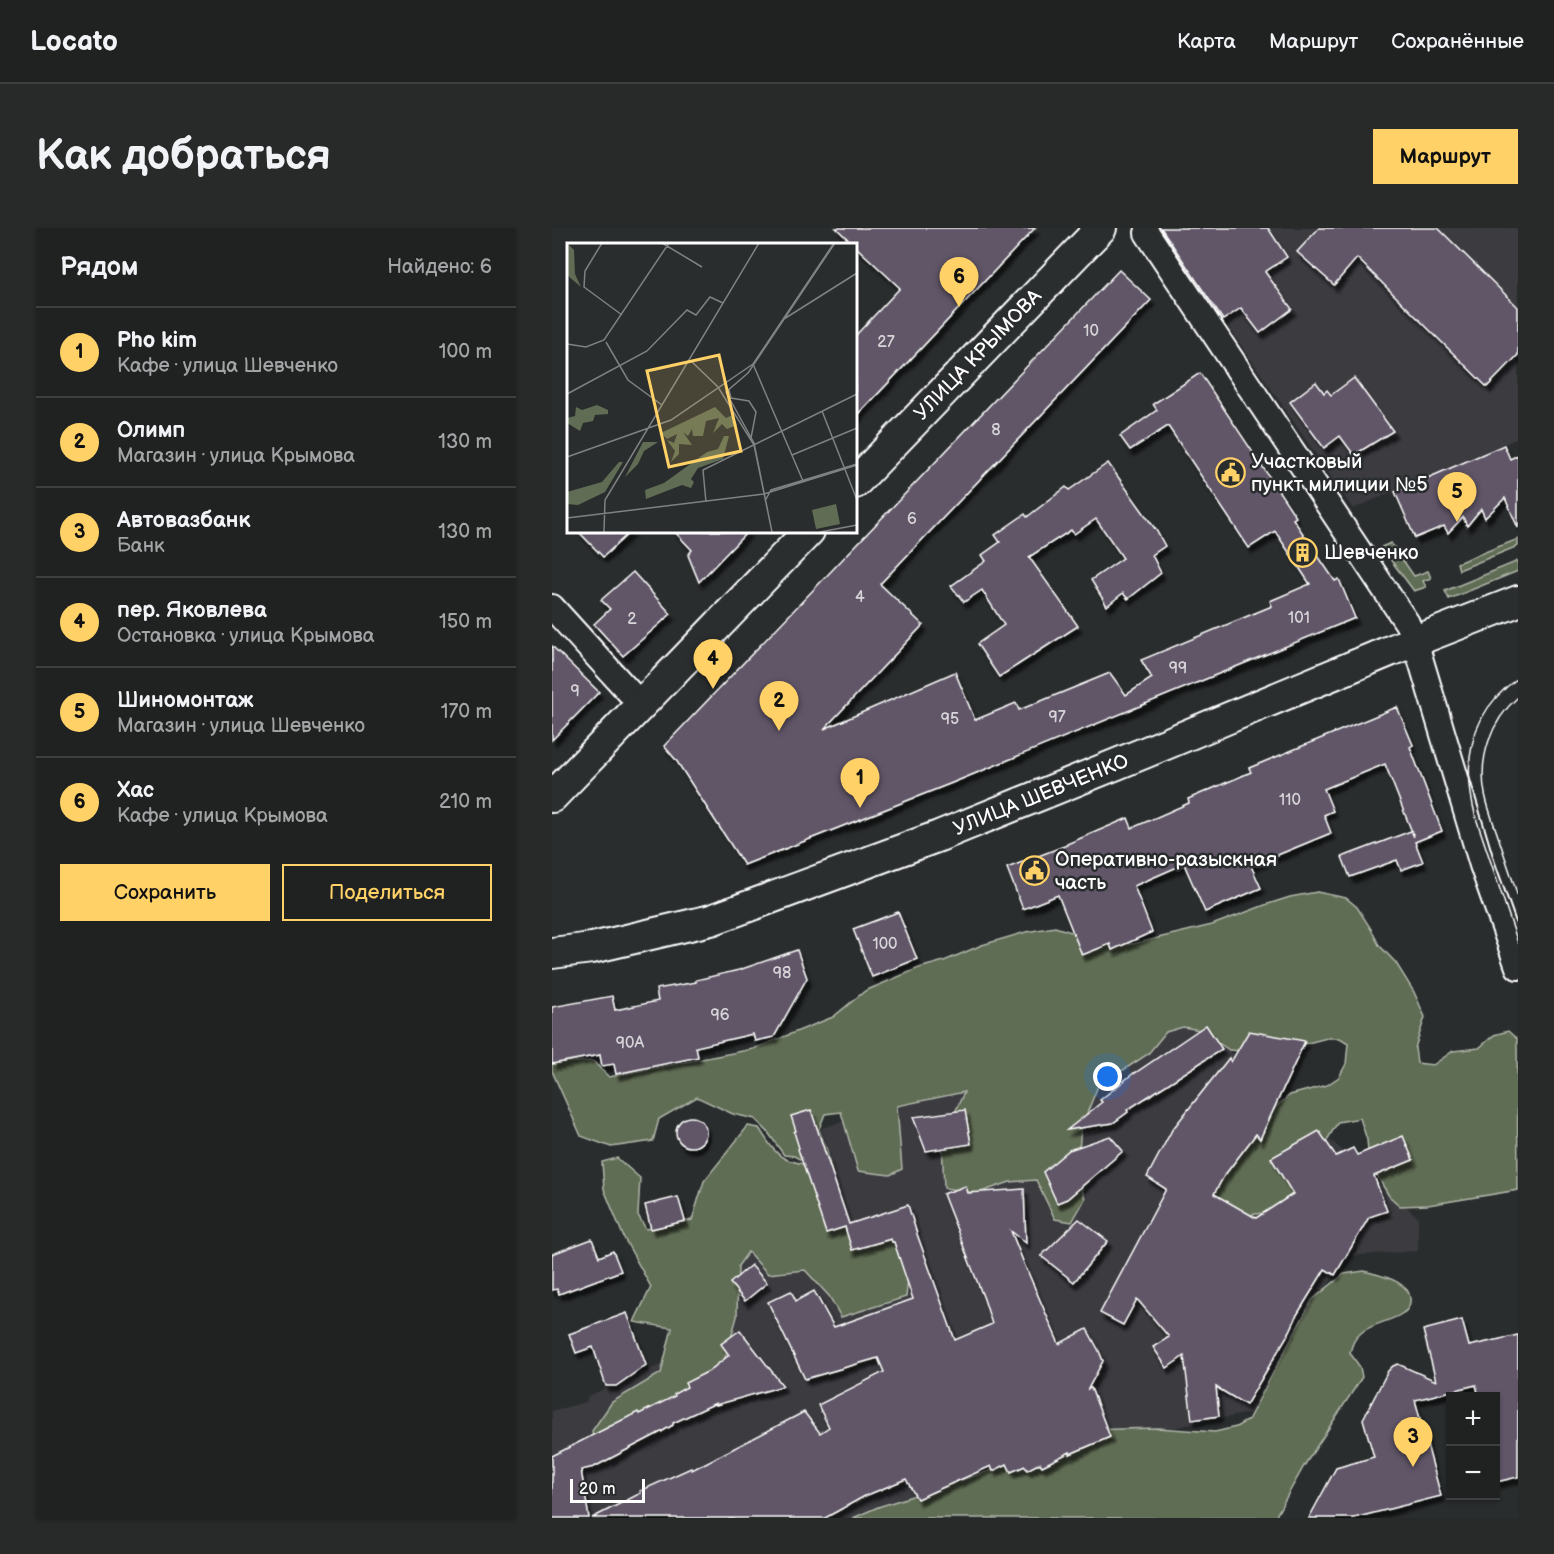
<!DOCTYPE html>
<html lang="ru">
<head>
<meta charset="utf-8">
<style>
	:root { --surface:#202222; --page:#282a2a; --text:#f1f3f6; --muted:#a2a4a5; --line:#3d3f40; --accent:#ffd166 }
	body { margin:0; font-family:"Balsamiq Sans",sans-serif; background:var(--page); color:var(--text) }
	.controls { position:absolute; right:18px; bottom:18px; display:grid; overflow:hidden; border-radius:0px; box-shadow:0 2px 4px #0004 }
	.controls button { width:54px; height:54px; display:grid; place-items:center; padding:0; border:0; border-bottom:2px solid var(--line); background:var(--surface); color:var(--text); font:30px sans-serif }
	.scale { position:absolute; left:18px; bottom:15px; width:75px; box-sizing:border-box; padding-left:6px; border:3px solid #fff; border-top:0; font-size:16px; line-height:21px; white-space:nowrap; color:#fff; -webkit-text-stroke:4px #2a2d2e; paint-order:stroke }
	.you { position:absolute; left:556px; top:849px; width:21px; height:21px; margin:-15px; border:4px solid #fff; border-radius:50%; background:#1a73e8; box-shadow:0 0 0 9px #1a73e833 }
	.badge { display:grid; place-items:center; width:39px; height:39px; border-radius:50%; background:var(--accent); color:#111; font-size:20px; font-weight:700 }
	.pin { position:absolute; translate:-50% -50px; filter:drop-shadow(0 2px 3px #0008) }
	.pin::after { content:''; position:absolute; top:32px; width:21px; height:18px; background:inherit; clip-path:polygon(0 0,100% 0,50% 100%) }
	.list { margin:0; padding:0; list-style:none }
	h2 { display:flex; justify-content:space-between; align-items:center; height:78px; margin:0; padding:0 24px; font-size:26px }
	h2 small { font-size:20px; font-weight:400; color:var(--muted) }
	.list li { display:grid; grid-template-columns:39px 1fr auto; gap:18px; align-items:center; box-sizing:border-box; height:90px; padding:0 24px; border-top:2px solid var(--line) }
	.list b { display:block; font-size:22px; white-space:nowrap }
	.list p { margin:0; font-size:20px; white-space:nowrap; color:var(--muted) }
	.list em { font-size:20px; font-style:normal; color:var(--muted) }
	.actions { display:flex; gap:12px; padding:18px 24px }
	.actions a { flex:1; padding:14px 0; border:2px solid var(--accent); border-radius:0px; text-align:center; font-size:21px; color:var(--accent) }
	.actions .main { background:var(--accent); color:#111 }
	.map { position:relative; flex:none; width:966px; height:1290px; overflow:hidden; border-radius:0px }
	header { display:flex; align-items:center; gap:36px; box-sizing:border-box; height:84px; padding:0 30px; background:var(--surface); border-bottom:2px solid var(--line) }
	header strong { font-size:28px }
	nav { display:flex; gap:33px; margin-inline-start:auto; font-size:21px }
	.intro { display:flex; align-items:center; justify-content:space-between; box-sizing:border-box; height:144px; padding:0 36px }
	h1 { margin:0; font-size:42px }
	.button { padding:15px 27px; border-radius:0px; background:var(--accent); color:#111; font-size:21px; font-weight:700 }
	main { display:flex; gap:36px; padding:0 36px }
	aside { flex:1; background:var(--surface); border-radius:0px; box-shadow:0 2px 4px #0004 }
	.map>svg:first-child { display:block }
	.built { fill:#3a3a3f }
	.green { fill:#606d54; stroke:#b0b6aa; stroke-width:1.5 }
	.building { fill:#615767; stroke:#fff; stroke-width:1.5; filter:url(#shadow) }
	.lines { fill:none; stroke-linecap:round; stroke-linejoin:round }
	.minor-casing { stroke:#fff; stroke-width:28 }
	.tertiary-casing { stroke:#fff; stroke-width:34 }
	.minor { stroke:#2a2d2e; stroke-width:24 }
	.tertiary { stroke:#2a2d2e; stroke-width:30 }
	.tram { stroke:#fff; stroke-width:1.5 }
	.labels { text-anchor:middle; dominant-baseline:central; stroke-width:5; stroke-linejoin:round; paint-order:stroke }
	.number-label { font-size:16px; fill:#d8d5d9 }
	.street-label { font-size:20px; fill:#fff; stroke:#2a2d2e }
	.poi-label { font-size:20px; fill:#fff; stroke:#2a2d2e; text-anchor:start }
	.inset-road { fill:none; stroke:#7f8182; stroke-width:1.5 }
	.view { fill:#ffd166; fill-opacity:0.15; stroke:#ffd166; stroke-width:3 }
	.inset-edge { fill:none; stroke:#fff; stroke-width:3 }
</style>
</head>
<body>
<header>
<strong>Locato</strong>
<nav><a>Карта</a><a>Маршрут</a><a>Сохранённые</a></nav>
</header>
<div class="intro"><h1>Как добраться</h1><a class="button">Маршрут</a></div>
<main>
<aside>
<h2>Рядом<small>Найдено: 6</small></h2>
<ul class="list">
<li><span class="badge">1</span><div><b>Pho kim</b><p>Кафе · улица Шевченко</p></div><em>100 m</em></li>
<li><span class="badge">2</span><div><b>Олимп</b><p>Магазин · улица Крымова</p></div><em>130 m</em></li>
<li><span class="badge">3</span><div><b>Автовазбанк</b><p>Банк</p></div><em>130 m</em></li>
<li><span class="badge">4</span><div><b>пер. Яковлева</b><p>Остановка · улица Крымова</p></div><em>150 m</em></li>
<li><span class="badge">5</span><div><b>Шиномонтаж</b><p>Магазин · улица Шевченко</p></div><em>170 m</em></li>
<li><span class="badge">6</span><div><b>Хас</b><p>Кафе · улица Крымова</p></div><em>210 m</em></li>
</ul>
<div class="actions"><a class="main">Сохранить</a><a>Поделиться</a></div>
</aside>
<div class="map">
<svg width="966" height="1290" viewBox="0 0 966 1290">
	<defs>
		<filter id="shadow"><feDropShadow dx="3.5" dy="6" stdDeviation="1.5" flood-color="#0009"/></filter>
	</defs>
	<rect width="100%" height="100%" fill="#2a2d2e"/>
	<filter id="ink" filterUnits="userSpaceOnUse"><feTurbulence type="fractalNoise" baseFrequency=".0167" numOctaves="2"/><feDisplacementMap in="SourceGraphic" scale="12" xChannelSelector="R" yChannelSelector="G"/><feConvolveMatrix kernelMatrix="1 2 1 2 8 2 1 2 1" color-interpolation-filters="sRGB"/></filter>
	<g filter="url(#ink)">
		<g class="built">
			<path d="M609,0H966V210L801,281Z"/>
			<path d="M626,778L866,989V1023L793,1028L703,1184L578,1208L401,1290H0V1183L34,1174L36,1168L165,1113L175,1033L254,955L243,908L419,855L511,867Z"/>
		</g>
		<g class="green">
			<path d="M966,311V318L907,342L905,335Z"/>
			<path d="M839,315L862,348L876,343L879,350L871,353L874,359L862,363L829,319Z"/>
			<path d="M966,333V343L897,371L893,363Z"/>
			<path d="M765,664L794,670L805,679L819,701L827,717L844,735L862,764L873,789L863,820L865,835L881,837L901,823L927,820L942,807L956,803L965,811L966,962L876,977L848,978L837,968L817,934L815,912L808,890L786,894L740,970L711,985L689,988L654,975L695,912L726,877L738,867L775,857L787,849L794,836L796,815L788,810H775L717,825L677,822L648,802L631,799L614,804L596,826L573,841L548,853L529,900L525,946L533,971L520,994L503,991L484,952L458,954L426,965L392,960L390,914L412,864L345,878L350,941L338,947L306,943L289,884L273,886L267,901L275,922L279,941L272,944L242,928L232,927L215,903L203,891L181,886L145,869L107,891L101,913L59,919L29,908L0,843V835L41,833L57,849L201,821L281,789L313,763L367,740L392,733L430,717L474,704L503,699L532,708L565,716H581L660,697L713,677L738,669Z"/>
			<path d="M196,898L207,900C214,910 223,928 236,932C242,934 248,935 254,937L300,1003L344,991L358,1030L354,1069L289,1089L277,1068L253,1042L216,1046L196,1024L186,1038L185,1089L168,1147L43,1225L40,1203L60,1174L109,1145L120,1100L82,1094L99,1059L72,1010L52,961L50,934L65,930L88,950L86,987L94,1001L140,992L152,953Z"/>
			<path d="M812,1043C826,1047 861,1053 858,1074C858,1078 855,1083 851,1085C839,1094 820,1095 809,1105C802,1111 800,1116 798,1125L808,1139L810,1149L752,1238L725,1286V1290H301L326,1279L441,1242L531,1202L605,1200L663,1204L684,1199L696,1192L760,1072L792,1046Z"/>
		</g>
		<g class="building">
			<path d="M284,0H483L303,190V108L348,60L303,18V16H301Z"/>
			<path d="M609,0H716L735,29L713,44L740,81L708,105L689,80L671,92Z"/>
			<path d="M767,0H886L966,79V127L935,159L805,30L782,57L745,24Z"/>
			<path d="M567,42L599,72L328,356L371,397L272,501L403,444L423,492L464,475L467,482L558,445L574,467L600,450L589,432L720,378L718,373L758,356L723,303L697,320L616,198L578,222L568,208L605,182L601,176L648,145L744,289L741,291L783,353L787,351L803,390L400,555L192,637L124,532L112,518Z"/>
			<path d="M802,150L841,203L802,227L788,208L772,220L738,174L764,154L772,165L775,162L779,167Z"/>
			<path d="M952,217L958,231L966,227V300L953,270L933,290L929,281L915,298L911,289L896,305L892,298L863,310L843,264Z"/>
			<path d="M556,235L604,302L613,318L600,327L609,345L576,371L571,365L555,378L539,352L571,330L544,291L522,306L519,302L477,329L526,398L447,449L425,416L452,397L430,362L412,374L399,358L434,333L430,327L448,314L443,307L473,286L475,289L514,259L517,262Z"/>
			<path d="M26,303H79L51,329Z"/>
			<path d="M122,303H196L147,354L136,327L140,322Z"/>
			<path d="M81,344L119,386L71,428L42,396L58,381L49,372Z"/>
			<path d="M0,418L47,464L0,512Z"/>
			<path d="M845,479L861,517L858,519L890,603L863,614L871,634L849,642L845,632L798,649L790,629L859,603L862,609L833,536L772,561L781,583L772,587L779,605L699,638L709,660L653,684L632,636L582,658L600,704L560,722L558,716L530,727L506,667L471,681L455,640L515,617V616L576,590L580,600L637,575L636,571L699,544L697,540Z"/>
			<path d="M346,684L365,731L320,749L301,701Z"/>
			<path d="M245,722L255,750L222,809L203,813L201,806L144,819L146,829L64,846L62,836L50,838L48,827L0,836V779L60,768L63,782L106,773L104,761L144,754V752L187,742Z"/>
			<path d="M654,797L670,821L575,882L576,884L561,895L515,902L550,874L548,872L583,844V845Z"/>
			<path d="M697,803L753,813L708,911L704,906L672,948L662,966L704,990L741,966L719,930L767,903L784,928L801,920L805,927L851,908L861,932L822,948L835,983L817,989L783,1047L773,1041L743,1090H744L738,1103L694,1177L664,1159L667,1188L640,1192L632,1128L615,1140L601,1119L617,1109L585,1071L571,1097L548,1085L614,961L595,949L620,902L677,830L679,834Z"/>
			<path d="M259,882L297,996L356,977L365,1006L403,1112L440,1096L432,1071L391,966L414,958L416,965L472,961L474,1015L459,1003L475,1043V1042L507,1116L535,1101L547,1123L551,1133L536,1161L539,1160L558,1209L518,1226V1224L490,1238L488,1235L475,1242L473,1238L459,1244L455,1236L441,1243L439,1238L365,1271L354,1251L313,1268L273,1290H40L89,1265L88,1263L139,1240L140,1242L252,1184L268,1205L277,1199L266,1177L332,1144L326,1130L253,1151L216,1074L239,1063L244,1073L262,1063L282,1099L361,1071L342,1014H340L339,1011L300,1022L293,999L274,1005L246,921L247,920L242,904L244,903L239,888Z"/>
			<path d="M413,882L419,916L374,923L361,889Z"/>
			<circle cx="139" cy="904" r="15"/>
			<path d="M558,908L571,923L515,971L505,975L491,944L517,922Z"/>
			<path d="M126,969L133,993L99,1001L93,977Z"/>
			<path d="M527,991L556,1013L522,1054L489,1028Z"/>
			<path d="M40,1011L47,1029L61,1023L69,1043L7,1066L5,1061L0,1062V1026Z"/>
			<path d="M199,1037L215,1055L193,1073L178,1055Z"/>
			<path d="M75,1085L94,1137L64,1158H54L41,1119L24,1125L17,1106Z"/>
			<path d="M910,1092L917,1118L966,1107V1249L944,1254V1168H927L924,1157L863,1172L889,1268L802,1290H757L784,1240L822,1229L811,1191L836,1143L841,1138L846,1136L884,1153L871,1102Z"/>
			<path d="M188,1102L231,1158L164,1177V1175L121,1195V1197L109,1204L42,1239L29,1242L37,1290H0V1228L86,1184L87,1186L123,1168L122,1166L135,1159L133,1155L157,1143L177,1127L169,1116Z"/>
		</g>
		<g class="lines">
			<defs>
				<g id="minor">
					<path d="M595,5L855,395L863,413L930,637L966,739"/>
					<path d="M0,379L89,477"/>
				</g>
				<g id="tertiary">
					<path d="M303,255L549,0"/>
					<path d="M0,569L257,303"/>
					<path d="M0,725L40,720L159,692L387,608L592,525L840,422L966,373"/>
				</g>
			</defs>
			<use href="#minor" class="minor-casing"/>
			<use href="#tertiary" class="tertiary-casing"/>
			<use href="#minor" class="minor"/>
			<use href="#tertiary" class="tertiary"/>
			<g class="tram">
				<path d="M966,450C917,485 909,534 924,590L966,715"/>
				<path d="M966,469C939,493 926,530 933,566C936,581 942,596 947,611C953,630 960,649 966,669"/>
			</g>
		</g>
	</g>
	<defs>
		<symbol id="civic-ring" viewBox="-11 -11 22 22"><circle r="9.5" fill="#2a2d2e" stroke="#ffd166" stroke-width="1.5"/><path d="M-.6-6.5H3V-4.5H.6V-3L4-1V1h2V6H-6V1h2V-1L-.6-3ZM-1.2 2.5V6h2.4V2.5Z" fill="#ffd166"/></symbol>
		<symbol id="building-ring" viewBox="-11 -11 22 22"><circle r="9.5" fill="#2a2d2e" stroke="#ffd166" stroke-width="1.5"/><path d="M-4-6H4V6H1V3H-1V6H-4ZM-2.5-4.3h1.7v1.8h-1.7ZM.8-4.3h1.7v1.8H.8ZM-2.5-1h1.7V.8h-1.7ZM.8-1h1.7V.8H.8Z" fill="#ffd166"/></symbol>
	</defs>
	<g fill-rule="evenodd">
		<use href="#civic-ring" x="662" y="228" width="33" height="33"/>
		<use href="#building-ring" x="734" y="308" width="33" height="33"/>
		<use href="#civic-ring" x="466" y="626" width="33" height="33"/>
	</g>
	<g class="labels">
		<g class="number-label">
			<text x="539" y="103">10</text>
			<text x="334" y="114">27</text>
			<text x="444" y="202">8</text>
			<text x="360" y="291">6</text>
			<text x="308" y="369">4</text>
			<text x="747" y="390">101</text>
			<text x="80" y="391">2</text>
			<text x="626" y="440">99</text>
			<text x="23" y="463">9</text>
			<text x="505" y="489">97</text>
			<text x="398" y="491">95</text>
			<text x="738" y="572">110</text>
			<text x="333" y="716">100</text>
			<text x="230" y="745">98</text>
			<text x="168" y="787">96</text>
			<text x="78" y="815">90А</text>
		</g>
		<g class="street-label">
			<text transform="translate(426 127) rotate(-46)">УЛИЦА КРЫМОВА</text>
			<text transform="translate(489 567) rotate(-22)">УЛИЦА ШЕВЧЕНКО</text>
		</g>
		<g class="poi-label">
			<text x="699" y="234">Участковый<tspan x="699" dy="23">пункт милиции №5</tspan></text>
			<text x="772" y="325">Шевченко</text>
			<text x="503" y="632">Оперативно-разыскная<tspan x="503" dy="23">часть</tspan></text>
		</g>
	</g>
	<g transform="translate(15 15)">
		<rect width="290" height="290" fill="#2a2d2e"/>
		<path d="M0,0L7,7L8,31L14,44L0,32ZM30,162L41,167V171L28,172L26,178L16,180L13,188L0,180V175L8,173L9,164L15,167ZM148,164L159,175L166,172L170,182L160,186L155,181L146,190L152,175L139,178L136,193H126L125,186L121,193L116,189L125,202L112,201V211L104,219L108,208L100,197L107,200L110,191L100,196L94,190ZM157,193H162L156,216L131,225L124,236L127,239L124,245L115,242L79,256L78,247L97,240L140,209L151,206ZM76,199H91L77,208L71,221L58,234ZM52,219H56L38,249L11,262L0,261V249L35,239ZM269,261L273,281L249,286L245,267Z" fill="#606d54"/>
		<path class="inset-road" d="M35,0L18,28L17,44L55,72M95,0L135,24M217,76L290,30M39,99L61,137L95,162M0,101L19,104L37,97L102,0M124,118L151,144L187,202L205,289M186,121L236,238M162,147L164,155L182,158L189,169L184,195M0,151L80,108L120,67L129,72L143,54L156,60M255,168L290,257M225,212L290,185M0,214L104,177L186,121L267,0M198,258L204,247L290,221M139,259L136,227L290,151M0,275L197,251L290,222M37,289L38,257L192,0M205,289L187,200L159,149L181,130L268,0M253,289L290,282"/>
		<path class="view" d="M152,112L174,208L102,224L80,128Z"/>
		<rect width="290" height="290" class="inset-edge"/>
	</g>
</svg>
<div class="controls">
<button>+</button>
<button>−</button>
</div>
<div class="scale">20 m</div>
<div class="you"></div>
<div class="pin badge" style="left:308px;top:580px">1</div>
<div class="pin badge" style="left:227px;top:503px">2</div>
<div class="pin badge" style="left:861px;top:1239px">3</div>
<div class="pin badge" style="left:161px;top:461px">4</div>
<div class="pin badge" style="left:905px;top:294px">5</div>
<div class="pin badge" style="left:407px;top:79px">6</div>
</div>
</main>
</body>
</html>
